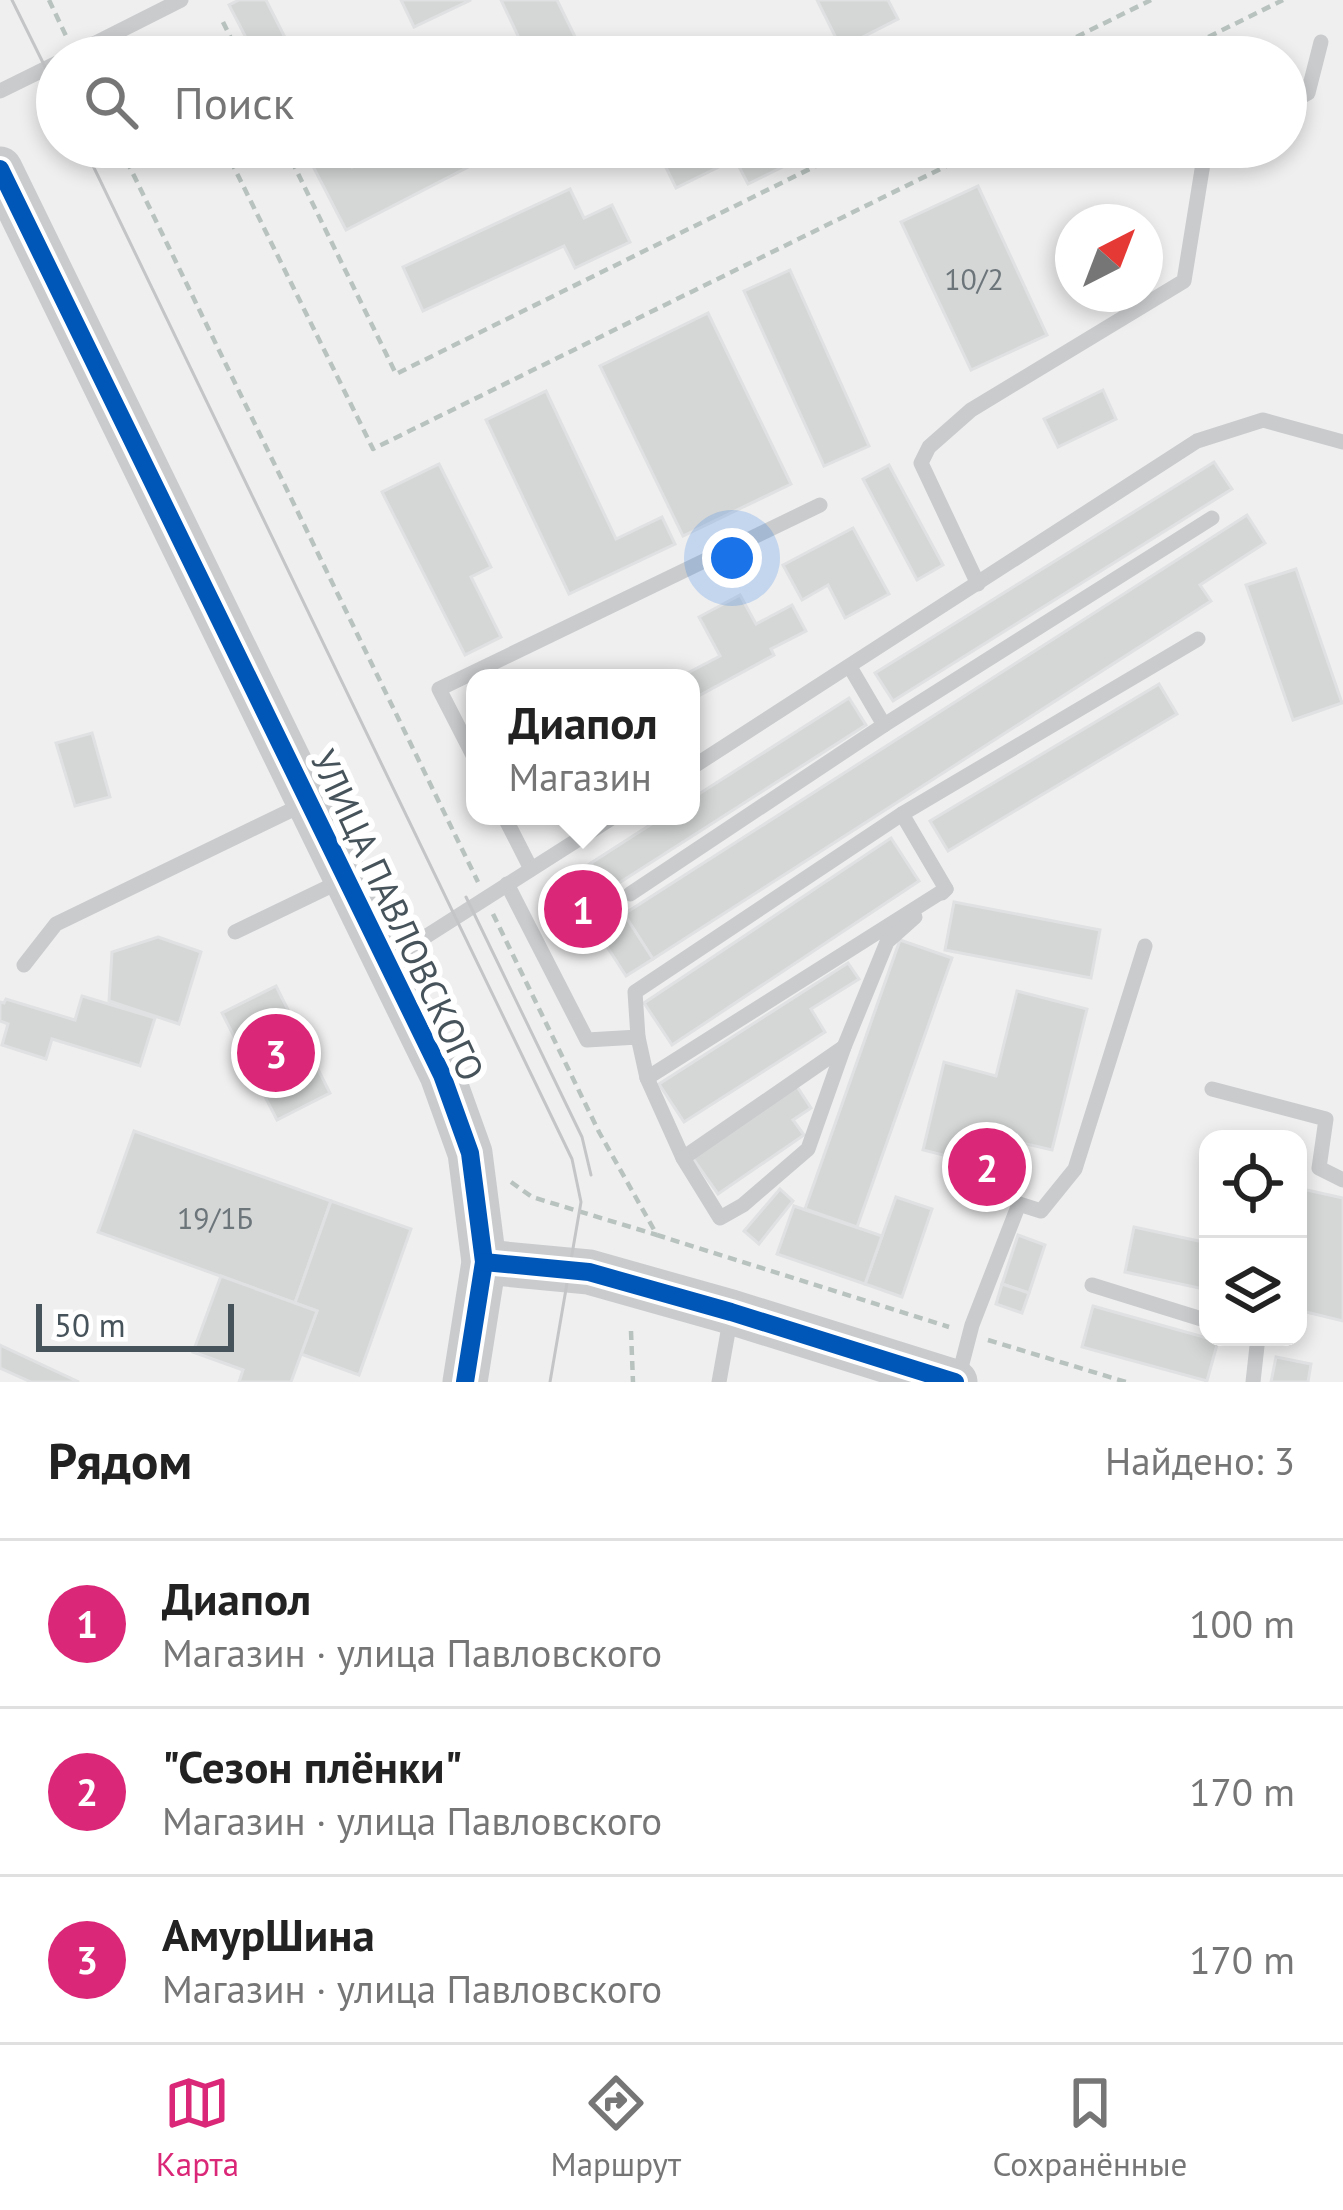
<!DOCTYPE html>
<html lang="ru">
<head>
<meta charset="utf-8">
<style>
	:root { --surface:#fff; --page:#f2f2f2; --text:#222; --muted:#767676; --line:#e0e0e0; --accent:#db2777 }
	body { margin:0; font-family:"PT Sans",sans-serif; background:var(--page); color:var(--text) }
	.controls { position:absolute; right:36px; bottom:36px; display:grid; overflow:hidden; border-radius:24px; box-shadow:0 6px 18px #0003 }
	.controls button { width:108px; height:108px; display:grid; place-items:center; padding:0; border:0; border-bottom:3px solid var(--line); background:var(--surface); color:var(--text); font:60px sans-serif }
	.compass { position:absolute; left:1055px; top:204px; width:108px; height:108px; border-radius:50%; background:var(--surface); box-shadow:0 6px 18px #0003; rotate:42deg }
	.scale { position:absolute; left:36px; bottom:30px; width:198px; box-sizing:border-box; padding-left:12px; border:6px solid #47535a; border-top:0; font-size:33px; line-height:42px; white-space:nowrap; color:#47535a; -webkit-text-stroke:9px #fff; paint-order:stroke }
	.you { position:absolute; left:732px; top:558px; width:42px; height:42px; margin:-30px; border:9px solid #fff; border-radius:50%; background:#1a73e8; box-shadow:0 0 0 18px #1a73e833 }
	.badge { display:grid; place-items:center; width:78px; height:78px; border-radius:50%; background:var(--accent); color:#fff; font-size:39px; font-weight:700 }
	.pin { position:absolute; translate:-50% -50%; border:6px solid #fff; box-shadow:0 3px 12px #0006 }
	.popup { position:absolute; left:466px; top:669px; width:234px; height:156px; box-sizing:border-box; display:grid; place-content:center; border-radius:24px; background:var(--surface); filter:drop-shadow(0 3px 9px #0005); font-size:39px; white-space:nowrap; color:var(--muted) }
	.popup b { font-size:45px; color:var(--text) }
	.popup::after { content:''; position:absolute; left:50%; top:100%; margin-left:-24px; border:24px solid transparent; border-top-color:var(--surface) }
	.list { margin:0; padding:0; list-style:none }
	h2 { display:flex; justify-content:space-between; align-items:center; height:156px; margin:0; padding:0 48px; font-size:51px }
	h2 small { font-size:39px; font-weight:400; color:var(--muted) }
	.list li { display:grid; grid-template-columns:78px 1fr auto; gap:36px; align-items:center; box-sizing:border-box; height:168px; padding:0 48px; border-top:3px solid var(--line) }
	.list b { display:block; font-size:45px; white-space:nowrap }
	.list p { margin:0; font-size:39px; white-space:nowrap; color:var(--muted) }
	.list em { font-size:39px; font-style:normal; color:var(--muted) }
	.icon { flex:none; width:66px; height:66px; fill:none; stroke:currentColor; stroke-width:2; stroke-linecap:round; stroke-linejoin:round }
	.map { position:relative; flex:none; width:1343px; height:1382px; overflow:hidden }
	.search { position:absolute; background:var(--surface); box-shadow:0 6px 18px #0003; left:36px; right:36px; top:36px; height:132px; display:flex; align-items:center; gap:30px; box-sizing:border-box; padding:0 42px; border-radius:66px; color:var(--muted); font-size:45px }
	.sheet { height:660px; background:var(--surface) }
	nav { display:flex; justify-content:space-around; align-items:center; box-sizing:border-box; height:168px; border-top:3px solid var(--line); background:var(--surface); font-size:33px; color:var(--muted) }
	nav a { display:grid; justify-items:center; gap:6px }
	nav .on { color:var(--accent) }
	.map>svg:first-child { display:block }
	.building { fill:#d5d7d7; stroke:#e0e1e2; stroke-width:3 }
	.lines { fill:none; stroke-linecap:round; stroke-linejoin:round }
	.path { stroke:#b8c2be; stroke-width:4.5; stroke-dasharray:9 6; stroke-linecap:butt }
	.lane { stroke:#c9cbcd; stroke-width:15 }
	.secondary { stroke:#c9cbcd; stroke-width:45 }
	.tram { stroke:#c4c5c7; stroke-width:3 }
	.cycleway-casing { stroke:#fff; stroke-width:26 }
	.cycleway { stroke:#0057b8; stroke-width:18 }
	.labels { text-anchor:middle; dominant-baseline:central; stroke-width:12; stroke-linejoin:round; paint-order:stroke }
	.number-label { font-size:30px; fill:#6c757a }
	.street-label { font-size:36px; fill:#47535a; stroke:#fff }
</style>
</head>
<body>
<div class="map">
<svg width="1343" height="1382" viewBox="0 0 1343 1382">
	<rect width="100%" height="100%" fill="#efefef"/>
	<g class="building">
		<path d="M239,0H266L295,57H256L229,5Z"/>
		<path d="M401,0H471L414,27Z"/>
		<path d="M501,0H557L585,57H528Z"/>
		<path d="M817,0H888L898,19L841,48Z"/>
		<path d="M303,147H342L352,167L385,150L384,147H460L470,166L346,230Z"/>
		<path d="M656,147H823L748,184L735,159L676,188Z"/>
		<path d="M978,186L1047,335L971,370L901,222Z"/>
		<path d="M570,189L584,218L612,205L630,242L575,268L564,246L423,311L403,267Z"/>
		<path d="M790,270L869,446L824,466L744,291Z"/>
		<path d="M708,313L791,484L683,536L600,366Z"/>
		<path d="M1103,390L1116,419L1058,447L1044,419Z"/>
		<path d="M546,391L616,539L662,517L675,544L569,594L486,420Z"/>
		<path d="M1214,462L1232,489L893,701L875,673Z"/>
		<path d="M439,464L491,567L471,577L501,637L465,655L382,492Z"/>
		<path d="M889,465L943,565L917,580L863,479Z"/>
		<path d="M1247,515L1265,543L1200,585L1211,601L653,959L624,914Z"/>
		<path d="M853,528L889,594L845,618L828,585L802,600L783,565Z"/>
		<path d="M1296,569L1342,703L1293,720L1246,585Z"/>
		<path d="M740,595L756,624L792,605L806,631L771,649L774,655L691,700V678H678L720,656L699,617Z"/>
		<path d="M1159,684L1177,714L948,851L930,821Z"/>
		<path d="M849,698L866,725L608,890L591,863L664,816H691V799Z"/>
		<path d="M92,733L110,797L75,806L56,743Z"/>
		<path d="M891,838L919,881L672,1045L644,1003Z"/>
		<path d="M591,863L653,959L626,976L564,880Z"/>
		<path d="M954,902L1100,930L1091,978L945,950Z"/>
		<path d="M158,937L201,952L179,1024L109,1001L112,952Z"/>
		<path d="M900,940L952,958L857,1227L805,1209Z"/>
		<path d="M848,963L859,979L811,1009L825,1032L684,1122L659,1084Z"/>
		<path d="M276,986L330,1093L277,1120L222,1013Z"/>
		<path d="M1017,991L1087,1009L1052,1150L1018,1142L1010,1172L923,1150L944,1062L996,1076Z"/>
		<path d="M82,996L155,1018L140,1066L52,1039L46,1059L2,1045L8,1024L0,1021V1002L4,1003L6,999L75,1020Z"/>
		<path d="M796,1085L811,1108L793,1120L804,1135L718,1194L692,1157Z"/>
		<path d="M134,1131L331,1201L295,1303L98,1232Z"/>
		<path d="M1298,1188L1343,1198V1321L1298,1310Z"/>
		<path d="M780,1189L793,1201L759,1244L744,1231Z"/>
		<path d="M896,1197L932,1209L902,1297L865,1284Z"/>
		<path d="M331,1201L411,1229L359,1375L301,1354L317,1311L295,1303Z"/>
		<path d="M794,1206L882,1236L865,1284L777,1254Z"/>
		<path d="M1134,1227L1208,1243V1290L1125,1272Z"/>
		<path d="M1018,1235L1045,1245L1029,1293L1002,1284Z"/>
		<path d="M221,1276L317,1311L291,1382H239L243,1370L193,1352Z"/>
		<path d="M1002,1284L1029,1293L1022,1313L996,1304Z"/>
		<path d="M1093,1306L1218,1341L1207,1381L1082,1347Z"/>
		<path d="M0,1345L79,1382H31L0,1368Z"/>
		<path d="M1276,1357L1311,1364L1308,1382H1271Z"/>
	</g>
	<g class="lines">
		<g class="path">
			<path d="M49,0L67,38"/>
			<path d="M223,22L240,57"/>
			<path d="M171,39L180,57"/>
			<path d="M1036,57L1151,0"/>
			<path d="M1168,57L1283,0"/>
			<path d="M120,147L478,882"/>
			<path d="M224,147L373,449L985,147"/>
			<path d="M285,147L396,374L854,147"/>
			<path d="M493,914L599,1132L657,1235L949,1327"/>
			<path d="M511,1182L532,1197L657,1235"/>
			<path d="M631,1331L633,1382"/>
			<path d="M988,1340L1126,1382"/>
		</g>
		<g class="lane">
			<path d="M68,57L181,0"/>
			<path d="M0,91L57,63"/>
			<path d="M1286,105L1308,93L1321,42"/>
			<path d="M978,584L921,463L929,447L971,410L1184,281L1205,151L1211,147"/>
			<path d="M850,667L884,725"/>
			<path d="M475,759L439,689L820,505"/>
			<path d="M691,768L1197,441L1263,420L1343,442"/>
			<path d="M902,814L946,889L942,893"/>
			<path d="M504,816L531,869"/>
			<path d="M507,884L587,1040L638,1037L647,1078L946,889"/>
			<path d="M630,894L884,725L1212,518"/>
			<path d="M235,932L343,880"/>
			<path d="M389,960L615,816"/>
			<path d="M24,965L56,924L306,803"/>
			<path d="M638,1037L635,992L902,814L1198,639"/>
			<path d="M647,1078L683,1158L844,1047"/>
			<path d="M1212,1089L1326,1119L1319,1168L1343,1180"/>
			<path d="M683,1158L720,1218L743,1205L808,1149L844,1047L887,942L915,917"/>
			<path d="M1092,1285L1208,1321"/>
			<path d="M958,1379L972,1325L1019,1204L1041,1211L1075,1169L1145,946"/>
			<path d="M719,1382L731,1315"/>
			<path d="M1253,1382L1258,1337"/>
		</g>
		<g class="secondary">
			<path d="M0,169L442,1075L470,1153L484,1262L465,1382"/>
			<path d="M484,1262L589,1272L731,1312L955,1382"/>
		</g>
		<g class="tram">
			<path d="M12,0L57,91"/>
			<path d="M84,147L572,1159L581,1202L550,1382"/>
			<path d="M466,897L582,1137L591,1175"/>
		</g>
		<defs>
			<g id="cycleway">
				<path d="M0,169L442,1075L470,1153L484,1262L465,1382"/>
				<path d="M484,1262L589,1272L731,1312L955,1382"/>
			</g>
		</defs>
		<use href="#cycleway" class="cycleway-casing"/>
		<use href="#cycleway" class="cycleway"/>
	</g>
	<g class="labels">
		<g class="number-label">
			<text x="974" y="278">10/2</text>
			<text x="215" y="1217">19/1Б</text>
		</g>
		<g class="street-label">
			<text transform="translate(398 915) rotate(65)">УЛИЦА ПАВЛОВСКОГО</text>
		</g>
	</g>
</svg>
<div class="controls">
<button><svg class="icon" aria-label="locate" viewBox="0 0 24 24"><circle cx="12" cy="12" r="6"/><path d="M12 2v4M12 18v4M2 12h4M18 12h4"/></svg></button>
<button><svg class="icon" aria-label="layers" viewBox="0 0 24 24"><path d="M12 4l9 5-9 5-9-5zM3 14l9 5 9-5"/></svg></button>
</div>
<svg class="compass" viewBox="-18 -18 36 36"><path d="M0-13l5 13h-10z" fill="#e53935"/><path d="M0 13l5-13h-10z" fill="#767676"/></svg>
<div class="scale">50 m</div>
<div class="you"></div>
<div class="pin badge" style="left:583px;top:909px">1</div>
<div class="popup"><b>Диапол</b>Магазин</div>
<div class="pin badge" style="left:987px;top:1167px">2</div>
<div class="pin badge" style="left:276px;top:1053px">3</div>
<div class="search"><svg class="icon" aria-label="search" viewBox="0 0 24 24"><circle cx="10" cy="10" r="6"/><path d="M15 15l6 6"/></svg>Поиск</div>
</div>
<section class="sheet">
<h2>Рядом<small>Найдено: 3</small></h2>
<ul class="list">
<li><span class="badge">1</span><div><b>Диапол</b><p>Магазин · улица Павловского</p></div><em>100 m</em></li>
<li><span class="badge">2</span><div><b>&quot;Сезон плёнки&quot;</b><p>Магазин · улица Павловского</p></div><em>170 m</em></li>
<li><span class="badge">3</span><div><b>АмурШина</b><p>Магазин · улица Павловского</p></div><em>170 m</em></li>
</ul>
</section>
<nav>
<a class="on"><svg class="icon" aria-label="map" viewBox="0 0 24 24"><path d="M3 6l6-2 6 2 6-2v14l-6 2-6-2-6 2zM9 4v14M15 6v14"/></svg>Карта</a>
<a><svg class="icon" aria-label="directions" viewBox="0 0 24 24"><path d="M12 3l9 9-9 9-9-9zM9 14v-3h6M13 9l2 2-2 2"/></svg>Маршрут</a>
<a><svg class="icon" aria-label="saved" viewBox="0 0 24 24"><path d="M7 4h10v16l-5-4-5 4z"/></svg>Сохранённые</a>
</nav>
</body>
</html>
